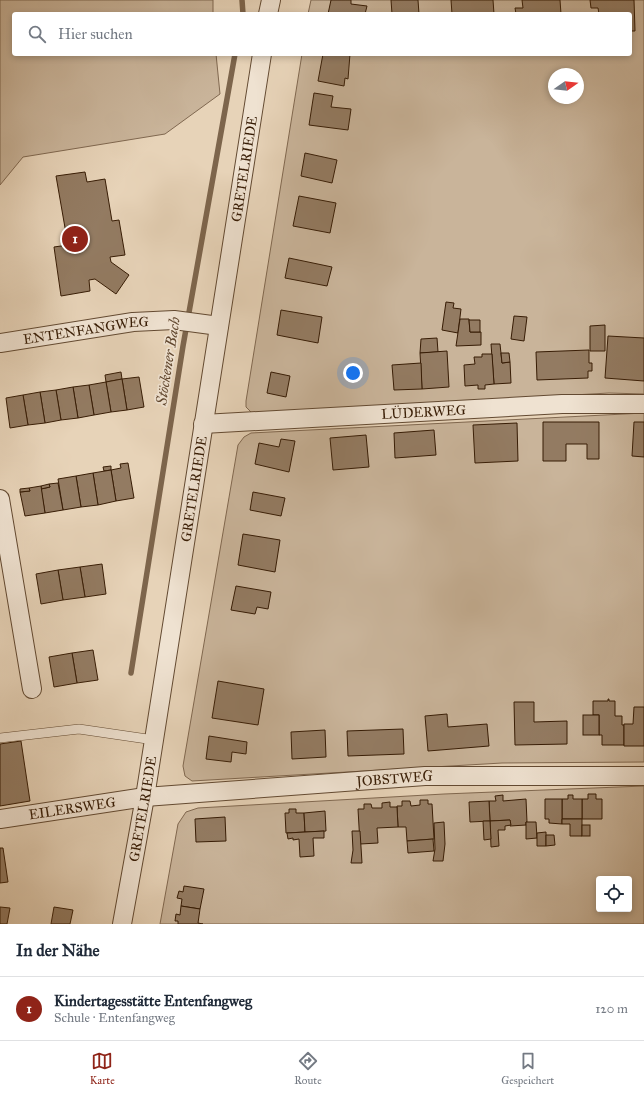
<!DOCTYPE html>
<html lang="de">
<head>
<meta charset="utf-8">
<style>
	:root { --surface:#fff; --page:#f6f6f7; --text:#1f2937; --muted:#747a83; --line:#e0e1e3; --accent:#8f2418 }
	body { margin:0; font-family:"IM FELL Great Primer",serif; background:var(--page); color:var(--text) }
	.controls { position:absolute; right:12px; bottom:12px; display:grid; overflow:hidden; border-radius:4px; box-shadow:0 2px 6px #0003 }
	.controls button { width:36px; height:36px; display:grid; place-items:center; padding:0; border:0; border-bottom:1px solid var(--line); background:var(--surface); color:var(--text); font:20px sans-serif }
	.compass { position:absolute; left:548px; top:68px; width:36px; height:36px; border-radius:50%; background:var(--surface); box-shadow:0 2px 6px #0003; rotate:76deg }
	.you { position:absolute; left:353px; top:373px; width:14px; height:14px; margin:-10px; border:3px solid #fff; border-radius:50%; background:#1a73e8; box-shadow:0 0 0 6px #1a73e833 }
	.badge { display:grid; place-items:center; width:26px; height:26px; border-radius:50%; background:var(--accent); color:#fff; font-size:13px; font-weight:700 }
	.pin { position:absolute; translate:-50% -50%; border:2px solid #fff; box-shadow:0 1px 4px #0006 }
	.list { margin:0; padding:0; list-style:none }
	h2 { display:flex; justify-content:space-between; align-items:center; height:52px; margin:0; padding:0 16px; font-size:17px }
	h2 small { font-size:13px; font-weight:400; color:var(--muted) }
	.list li { display:grid; grid-template-columns:26px 1fr auto; gap:12px; align-items:center; box-sizing:border-box; height:64px; padding:0 16px; border-top:1px solid var(--line) }
	.list b { display:block; font-size:15px; white-space:nowrap }
	.list p { margin:0; font-size:13px; white-space:nowrap; color:var(--muted) }
	.list em { font-size:13px; font-style:normal; color:var(--muted) }
	.icon { flex:none; width:22px; height:22px; fill:none; stroke:currentColor; stroke-width:2; stroke-linecap:round; stroke-linejoin:round }
	.map { position:relative; flex:none; width:644px; height:924px; overflow:hidden }
	.search { position:absolute; background:var(--surface); box-shadow:0 2px 6px #0003; left:12px; right:12px; top:12px; height:44px; display:flex; align-items:center; gap:10px; box-sizing:border-box; padding:0 14px; border-radius:4px; color:var(--muted); font-size:15px }
	.sheet { height:116px; background:var(--surface) }
	nav { display:flex; justify-content:space-around; align-items:center; box-sizing:border-box; height:56px; border-top:1px solid var(--line); background:var(--surface); font-size:11px; color:var(--muted) }
	nav a { display:grid; justify-items:center; gap:2px }
	nav .on { color:var(--accent) }
	.map>svg:first-child { display:block }
	.green { fill:#c9b49a; stroke:#806850; fill-rule:evenodd }
	.lines { fill:none; stroke-linecap:round; stroke-linejoin:round }
	.stream { stroke:#7d654c; stroke-width:5.5 }
	.building { fill:#937b62; stroke:#371c05 }
	.lane-casing { stroke:#634a32; stroke-width:10 }
	.street-casing { stroke:#634a32; stroke-width:20 }
	.lane { stroke:#efe2d1; stroke-width:9 }
	.street { stroke:#efe2d1; stroke-width:18 }
	.labels { text-anchor:middle; dominant-baseline:central; stroke-width:3.5; stroke-linejoin:round; paint-order:stroke }
	.street-label { font-size:14px; fill:#371c05; stroke:#efe2d1 }
	.water-label { font-size:15px; font-style:italic; fill:#60462e; stroke:#efe2d1 }
</style>
</head>
<body>
<div class="map">
<svg width="644" height="924" viewBox="0 0 644 924">
	<rect width="100%" height="100%" fill="#e7d3b8"/>
	<filter id="stains"><feTurbulence type="fractalNoise" baseFrequency=".005" numOctaves="4"/><feColorMatrix values="0 0 0 0 .2 0 0 0 0 .09 0 0 0 0 .02 0 0 0 .5 -.17"/></filter>
	<radialGradient id="worn" r=".72"><stop offset=".6" stop-color="#630" stop-opacity="0"/><stop offset="1" stop-color="#630" stop-opacity=".3"/></radialGradient>
	<g class="green">
		<path d="M0,0H213V14H14V54H216L220,94L165,134L23,157L0,185Z"/>
		<path d="M311,0H644V394L609,393L252,413L246,407V401L302,54H630V14H308ZM554,74H578V98H554Z"/>
		<path d="M644,413V762L502,763L192,781L185,776L183,766L238,445L244,437L251,433Z"/>
		<path d="M644,786V924H160L178,824L186,812L198,808L444,794ZM599,879H629V909H599Z"/>
	</g>
	<g class="lines">
		<g class="stream">
			<path d="M242,0L243,14"/>
			<path d="M131,673L183,346L235,54"/>
		</g>
	</g>
	<g class="building">
		<path d="M331,0H351V4L367,6L365,14H328Z"/>
		<path d="M391,0H418L419,14H392Z"/>
		<path d="M451,0H493L494,14H452Z"/>
		<path d="M522,0H560L561,14H516L515,8H523Z"/>
		<path d="M590,0H634L635,31H630V14H599L598,8H591Z"/>
		<path d="M323,54H350L348,79L345,78L344,86L318,81Z"/>
		<path d="M314,93L333,96L331,107L351,109L348,130L309,125Z"/>
		<path d="M305,153L337,160L332,183L301,176Z"/>
		<path d="M85,172L87,182L105,179L112,221L119,220L125,255L110,257L111,262L129,275L116,294L95,279L89,280L90,291L61,296L54,247L68,245L56,176Z"/>
		<path d="M299,196L336,203L330,233L293,226Z"/>
		<path d="M289,258L332,267L327,286L285,278Z"/>
		<path d="M446,302L454,303L453,308L461,309L458,333L442,330Z"/>
		<path d="M281,310L322,317L318,343L277,335Z"/>
		<path d="M514,316L527,317L524,341L511,339Z"/>
		<path d="M460,319H469L470,332H481V345L456,346Z"/>
		<path d="M469,320H480V332H470Z"/>
		<path d="M605,325V351H590V326Z"/>
		<path d="M608,336L644,338V381L605,378Z"/>
		<path d="M437,338L438,352L420,353L421,339Z"/>
		<path d="M491,344H500L502,363L510,362L511,383L494,384Z"/>
		<path d="M589,350V363H592V371H588V378L537,380L536,352Z"/>
		<path d="M447,351L449,387L422,389L420,353Z"/>
		<path d="M501,353H509L510,362L502,363Z"/>
		<path d="M482,354H492L494,384L485,385V389H478V385L465,386L464,365L475,364L474,357H482Z"/>
		<path d="M421,363L422,389L394,390L392,365Z"/>
		<path d="M121,372L122,379L106,382L105,375Z"/>
		<path d="M271,372L290,376L286,397L267,393Z"/>
		<path d="M139,377L144,407L127,410L122,379Z"/>
		<path d="M122,379L127,410L111,412L106,382Z"/>
		<path d="M106,382L111,412L94,415L89,385Z"/>
		<path d="M89,385L94,415L78,418L73,387Z"/>
		<path d="M73,387L78,418L61,420L56,390Z"/>
		<path d="M56,390L61,420L45,423L40,392Z"/>
		<path d="M40,392L45,423L28,425L23,395Z"/>
		<path d="M23,395L28,425L10,428L6,398Z"/>
		<path d="M543,422H599V459H587V444H566V461H543Z"/>
		<path d="M634,422H644V457L632,456Z"/>
		<path d="M517,423L518,461L475,463L473,425Z"/>
		<path d="M434,430L436,455L395,458L394,433Z"/>
		<path d="M366,435L369,467L333,470L330,438Z"/>
		<path d="M281,439L295,441L289,472L255,464L259,443L279,447Z"/>
		<path d="M128,463L134,498L116,501L111,470L121,468L120,464Z"/>
		<path d="M111,466V470L104,471L103,467Z"/>
		<path d="M111,470L116,501L98,505L93,473Z"/>
		<path d="M93,473L98,505L81,507L76,476Z"/>
		<path d="M76,476L81,507L63,510L58,479Z"/>
		<path d="M58,483L63,510L45,513L41,489L50,487L49,484Z"/>
		<path d="M49,484L50,487L41,489V486Z"/>
		<path d="M41,486L45,513L25,516L20,492L30,491L29,488Z"/>
		<path d="M29,488L30,491L20,492V489Z"/>
		<path d="M253,492L285,498L281,516L250,510Z"/>
		<path d="M243,534L280,540L275,572L238,565Z"/>
		<path d="M102,564L106,594L85,597L80,567Z"/>
		<path d="M80,567L85,597L63,600L58,570Z"/>
		<path d="M58,570L63,600L41,604L36,574Z"/>
		<path d="M236,586L271,592L268,609L257,607L255,614L231,610Z"/>
		<path d="M93,650L98,680L77,683L72,653Z"/>
		<path d="M72,653L77,683L54,687L49,657Z"/>
		<path d="M218,681L264,689L258,725L212,718Z"/>
		<path d="M608,699H609V701H615V716H622V725H624V745H602V735H599V715H593V701H608Z"/>
		<path d="M514,702H534V722L567,721V744L515,745Z"/>
		<path d="M634,707H644V746H624V724H633Z"/>
		<path d="M447,714L448,727L487,724L489,746L428,751L425,716Z"/>
		<rect x="583" y="715" width="16" height="20"/>
		<path d="M403,729L404,754L348,756L347,731Z"/>
		<path d="M325,730L326,757L292,759L291,732Z"/>
		<path d="M209,736L247,742L246,754L232,752L231,762L206,759Z"/>
		<path d="M21,741L30,801L0,806V744Z"/>
		<path d="M588,794H596V799H602V819H582V799H588Z"/>
		<path d="M503,795V801L526,799L527,822H526V825L510,826V820L490,821L489,801H496L495,796Z"/>
		<path d="M568,795H573V799H582V819H562V799H568Z"/>
		<path d="M545,799H562V824L549,823V819H545Z"/>
		<path d="M420,800H428V804H432L434,839L407,841L406,827H398L397,806H402V801H410L411,806L420,805Z"/>
		<path d="M489,801L490,821L470,822L469,802Z"/>
		<path d="M390,802V807H397L398,827L377,828L378,843L360,844L358,809H364V804H371L372,808H382V803Z"/>
		<path d="M289,809H296V813H304L305,832L286,833L285,813H289Z"/>
		<path d="M325,811L326,831L305,832L304,813Z"/>
		<path d="M225,817L226,841L196,842L195,819Z"/>
		<path d="M562,819H582V836H570V824H562Z"/>
		<path d="M510,820L511,825L505,826V830H498L499,846L491,847L490,821Z"/>
		<path d="M483,821H490L491,839L484,840Z"/>
		<path d="M444,822L445,844L443,861H433L435,849L434,823Z"/>
		<path d="M526,822H536L537,838L526,839Z"/>
		<rect x="582" y="825" width="8" height="11"/>
		<path d="M324,831V838H313L314,856L300,857L299,839L293,840V838L288,839L287,833Z"/>
		<path d="M352,831H360L362,863H351L353,850Z"/>
		<path d="M546,832V846H537V833Z"/>
		<path d="M546,835H554L555,845L546,846Z"/>
		<path d="M433,839L434,851L408,853L407,841Z"/>
		<path d="M0,848H3L8,882L0,883Z"/>
		<path d="M184,886L204,889L200,909L181,906L182,899L177,898L179,891L183,892Z"/>
		<path d="M181,906L200,909L198,923L203,924H178V921H175L176,914L180,915Z"/>
		<path d="M0,907L10,908L7,924H0Z"/>
		<path d="M54,907L73,910L70,924H51Z"/>
	</g>
	<g class="lines">
		<defs>
			<path id="lane" d="M0,738L79,729L154,740"/>
			<g id="street">
				<path d="M268,14L271,0"/>
				<path id="s1" d="M0,343L133,322L174,320L219,326"/>
				<path id="s2" d="M203,424L562,404H644"/>
				<path d="M0,499L32,689"/>
				<path id="s3" d="M0,819L145,797L425,776H644"/>
				<path id="s4" d="M122,924L145,797L262,54"/>
			</g>
		</defs>
		<use href="#lane" class="lane-casing"/>
		<use href="#street" class="street-casing"/>
		<use href="#lane" class="lane"/>
		<use href="#street" class="street"/>
	</g>
	<g class="labels">
		<g class="street-label">
			<text stroke="none"><textPath href="#s4" startOffset="765">GRETELRIEDE</textPath></text>
			<text stroke="none"><textPath href="#s1" startOffset="87">ENTENFANGWEG</textPath></text>
			<text stroke="none"><textPath href="#s2" startOffset="221">LÜDERWEG</textPath></text>
			<text stroke="none"><textPath href="#s4" startOffset="441">GRETELRIEDE</textPath></text>
			<text stroke="none"><textPath href="#s3" startOffset="397">JOBSTWEG</textPath></text>
			<text stroke="none"><textPath href="#s3" startOffset="73">EILERSWEG</textPath></text>
			<text stroke="none"><textPath href="#s4" startOffset="117">GRETELRIEDE</textPath></text>
		</g>
		<g class="water-label">
			<text transform="translate(168 361) rotate(-81)">Stöckener Bach</text>
		</g>
	</g>
	<rect width="100%" height="100%" filter="url(#stains)"/>
	<rect width="100%" height="100%" fill="url(#worn)"/>
</svg>
<div class="controls">
<button><svg class="icon" aria-label="locate" viewBox="0 0 24 24"><circle cx="12" cy="12" r="6"/><path d="M12 2v4M12 18v4M2 12h4M18 12h4"/></svg></button>
</div>
<svg class="compass" viewBox="-18 -18 36 36"><path d="M0-13l5 13h-10z" fill="#e53935"/><path d="M0 13l5-13h-10z" fill="#747a83"/></svg>
<div class="you"></div>
<div class="pin badge" style="left:75px;top:239px">1</div>
<div class="search"><svg class="icon" aria-label="search" viewBox="0 0 24 24"><circle cx="10" cy="10" r="6"/><path d="M15 15l6 6"/></svg>Hier suchen</div>
</div>
<section class="sheet">
<h2>In der Nähe<small></small></h2>
<ul class="list">
<li><span class="badge">1</span><div><b>Kindertagesstätte Entenfangweg</b><p>Schule · Entenfangweg</p></div><em>120 m</em></li>
</ul>
</section>
<nav>
<a class="on"><svg class="icon" aria-label="map" viewBox="0 0 24 24"><path d="M3 6l6-2 6 2 6-2v14l-6 2-6-2-6 2zM9 4v14M15 6v14"/></svg>Karte</a>
<a><svg class="icon" aria-label="directions" viewBox="0 0 24 24"><path d="M12 3l9 9-9 9-9-9zM9 14v-3h6M13 9l2 2-2 2"/></svg>Route</a>
<a><svg class="icon" aria-label="saved" viewBox="0 0 24 24"><path d="M7 4h10v16l-5-4-5 4z"/></svg>Gespeichert</a>
</nav>
</body>
</html>
